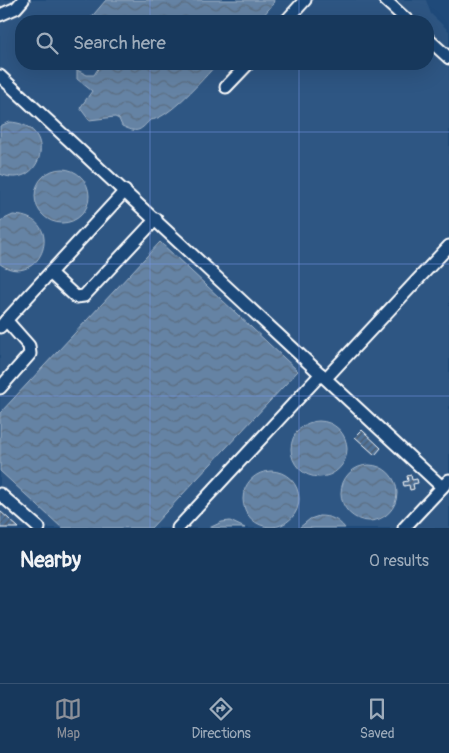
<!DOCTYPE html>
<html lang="en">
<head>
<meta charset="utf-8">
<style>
	:root { --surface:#17385c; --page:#203f62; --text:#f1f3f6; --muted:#9eacbb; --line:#365272; --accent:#8c9099 }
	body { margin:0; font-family:Pangolin,sans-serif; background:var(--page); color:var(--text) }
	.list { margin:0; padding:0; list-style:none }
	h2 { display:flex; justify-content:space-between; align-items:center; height:65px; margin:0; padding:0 20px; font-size:21px }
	h2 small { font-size:16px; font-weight:400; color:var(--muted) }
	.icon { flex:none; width:28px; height:28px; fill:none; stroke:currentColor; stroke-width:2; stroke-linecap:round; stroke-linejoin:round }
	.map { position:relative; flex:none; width:449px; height:528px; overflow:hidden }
	.search { position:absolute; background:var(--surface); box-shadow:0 5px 20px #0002; left:15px; right:15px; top:15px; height:55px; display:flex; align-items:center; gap:12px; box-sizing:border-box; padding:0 18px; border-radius:20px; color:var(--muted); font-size:19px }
	.sheet { height:155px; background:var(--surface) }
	nav { display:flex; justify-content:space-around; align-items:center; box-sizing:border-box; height:70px; border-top:1px solid var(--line); background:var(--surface); font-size:14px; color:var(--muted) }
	nav a { display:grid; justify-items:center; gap:2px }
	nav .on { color:var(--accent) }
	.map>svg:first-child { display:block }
	.built { fill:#2e5683; fill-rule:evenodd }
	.water { fill:url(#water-waves); stroke:#a3b5c8 }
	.building { fill:url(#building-hatch); stroke:#fff }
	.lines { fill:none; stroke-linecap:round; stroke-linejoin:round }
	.minor-casing { stroke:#fff; stroke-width:15 }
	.minor { stroke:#1f4a7a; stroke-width:11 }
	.grid { fill:none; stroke:#7795e8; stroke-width:1; stroke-opacity:0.55 }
</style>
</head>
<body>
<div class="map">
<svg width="449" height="528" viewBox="0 0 449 528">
	<defs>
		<pattern id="water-waves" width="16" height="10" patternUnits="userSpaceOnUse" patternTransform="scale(1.25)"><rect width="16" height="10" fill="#6583a4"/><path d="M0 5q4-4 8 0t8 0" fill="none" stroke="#5b6d81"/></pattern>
		<pattern id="building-hatch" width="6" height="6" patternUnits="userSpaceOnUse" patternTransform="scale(1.25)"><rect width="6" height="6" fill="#507197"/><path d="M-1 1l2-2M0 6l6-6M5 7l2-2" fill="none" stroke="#4e5b6a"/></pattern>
	</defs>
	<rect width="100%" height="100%" fill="#1f4a7a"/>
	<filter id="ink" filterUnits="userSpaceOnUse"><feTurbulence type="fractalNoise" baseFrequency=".02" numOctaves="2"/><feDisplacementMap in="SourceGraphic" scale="10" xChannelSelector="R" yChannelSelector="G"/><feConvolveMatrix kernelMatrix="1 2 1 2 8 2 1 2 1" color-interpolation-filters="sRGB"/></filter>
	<g filter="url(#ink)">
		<path class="built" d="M0,0H426L431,14L449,31V528H0ZM21,21H428V64H21Z"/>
		<g class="water">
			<path d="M106,0H274L273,4L259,21H88Z"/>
			<path d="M101,64H217C204,78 168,120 150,120C139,132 137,133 122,126L119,119L115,117L89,120L80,108L92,91L77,79V70L87,75H94Z"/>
			<path d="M10,122C60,125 42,192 0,174V126Z"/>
			<circle cx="62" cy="196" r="27"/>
			<path d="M13,215C69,217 40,291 0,264V221Z"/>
			<path d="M160,242L298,371L151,528H62L0,471V413Z"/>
			<circle cx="319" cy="449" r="28"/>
			<circle cx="369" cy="493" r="28"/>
			<circle cx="271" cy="499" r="28"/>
			<path d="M319,516C330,516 338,519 345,528H299L310,519Z"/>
			<path d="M230,521L245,528H209L222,522Z"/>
		</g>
		<g class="building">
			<path d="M362,430L381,448L375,455L355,437Z"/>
			<path d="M411,475L412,480L417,479L418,483L413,484L414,489L410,490L409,485L404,486L403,482L408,481L407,476Z"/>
			<path d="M0,511L19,528H0Z"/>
		</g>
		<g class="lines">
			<defs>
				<g id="minor">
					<path d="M385,0L408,21"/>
					<path d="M0,15L16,8L23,0"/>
					<path d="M286,21L305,0"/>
					<path d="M428,39L449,58"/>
					<path d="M0,76L442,487"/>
					<path d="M226,87L248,64"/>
					<path d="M50,273L76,297L84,296L156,219"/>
					<path d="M0,327L125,191"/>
					<path d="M326,378L449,246"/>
					<path d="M0,388L30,354L29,346L6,320"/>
					<path d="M0,494L39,528"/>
					<path d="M178,528L321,374"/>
					<path d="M404,528L449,480"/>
				</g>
			</defs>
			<use href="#minor" class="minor-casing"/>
			<use href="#minor" class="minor"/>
		</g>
	</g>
	<path class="grid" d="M150,0V21M299,0V21M150,64V528M299,64V528M0,132H449M0,264H449M0,396H449"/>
</svg>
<div class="search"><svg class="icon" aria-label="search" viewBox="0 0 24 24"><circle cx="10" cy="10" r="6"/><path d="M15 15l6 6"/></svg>Search here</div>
</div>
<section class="sheet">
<h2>Nearby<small>0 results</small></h2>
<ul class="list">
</ul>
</section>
<nav>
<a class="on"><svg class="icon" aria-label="map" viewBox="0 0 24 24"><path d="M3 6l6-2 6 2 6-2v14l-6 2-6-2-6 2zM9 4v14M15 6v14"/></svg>Map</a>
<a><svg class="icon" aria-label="directions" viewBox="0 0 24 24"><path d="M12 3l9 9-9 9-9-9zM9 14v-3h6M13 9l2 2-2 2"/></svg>Directions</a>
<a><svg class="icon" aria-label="saved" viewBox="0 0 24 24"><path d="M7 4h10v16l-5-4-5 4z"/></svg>Saved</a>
</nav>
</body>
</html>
